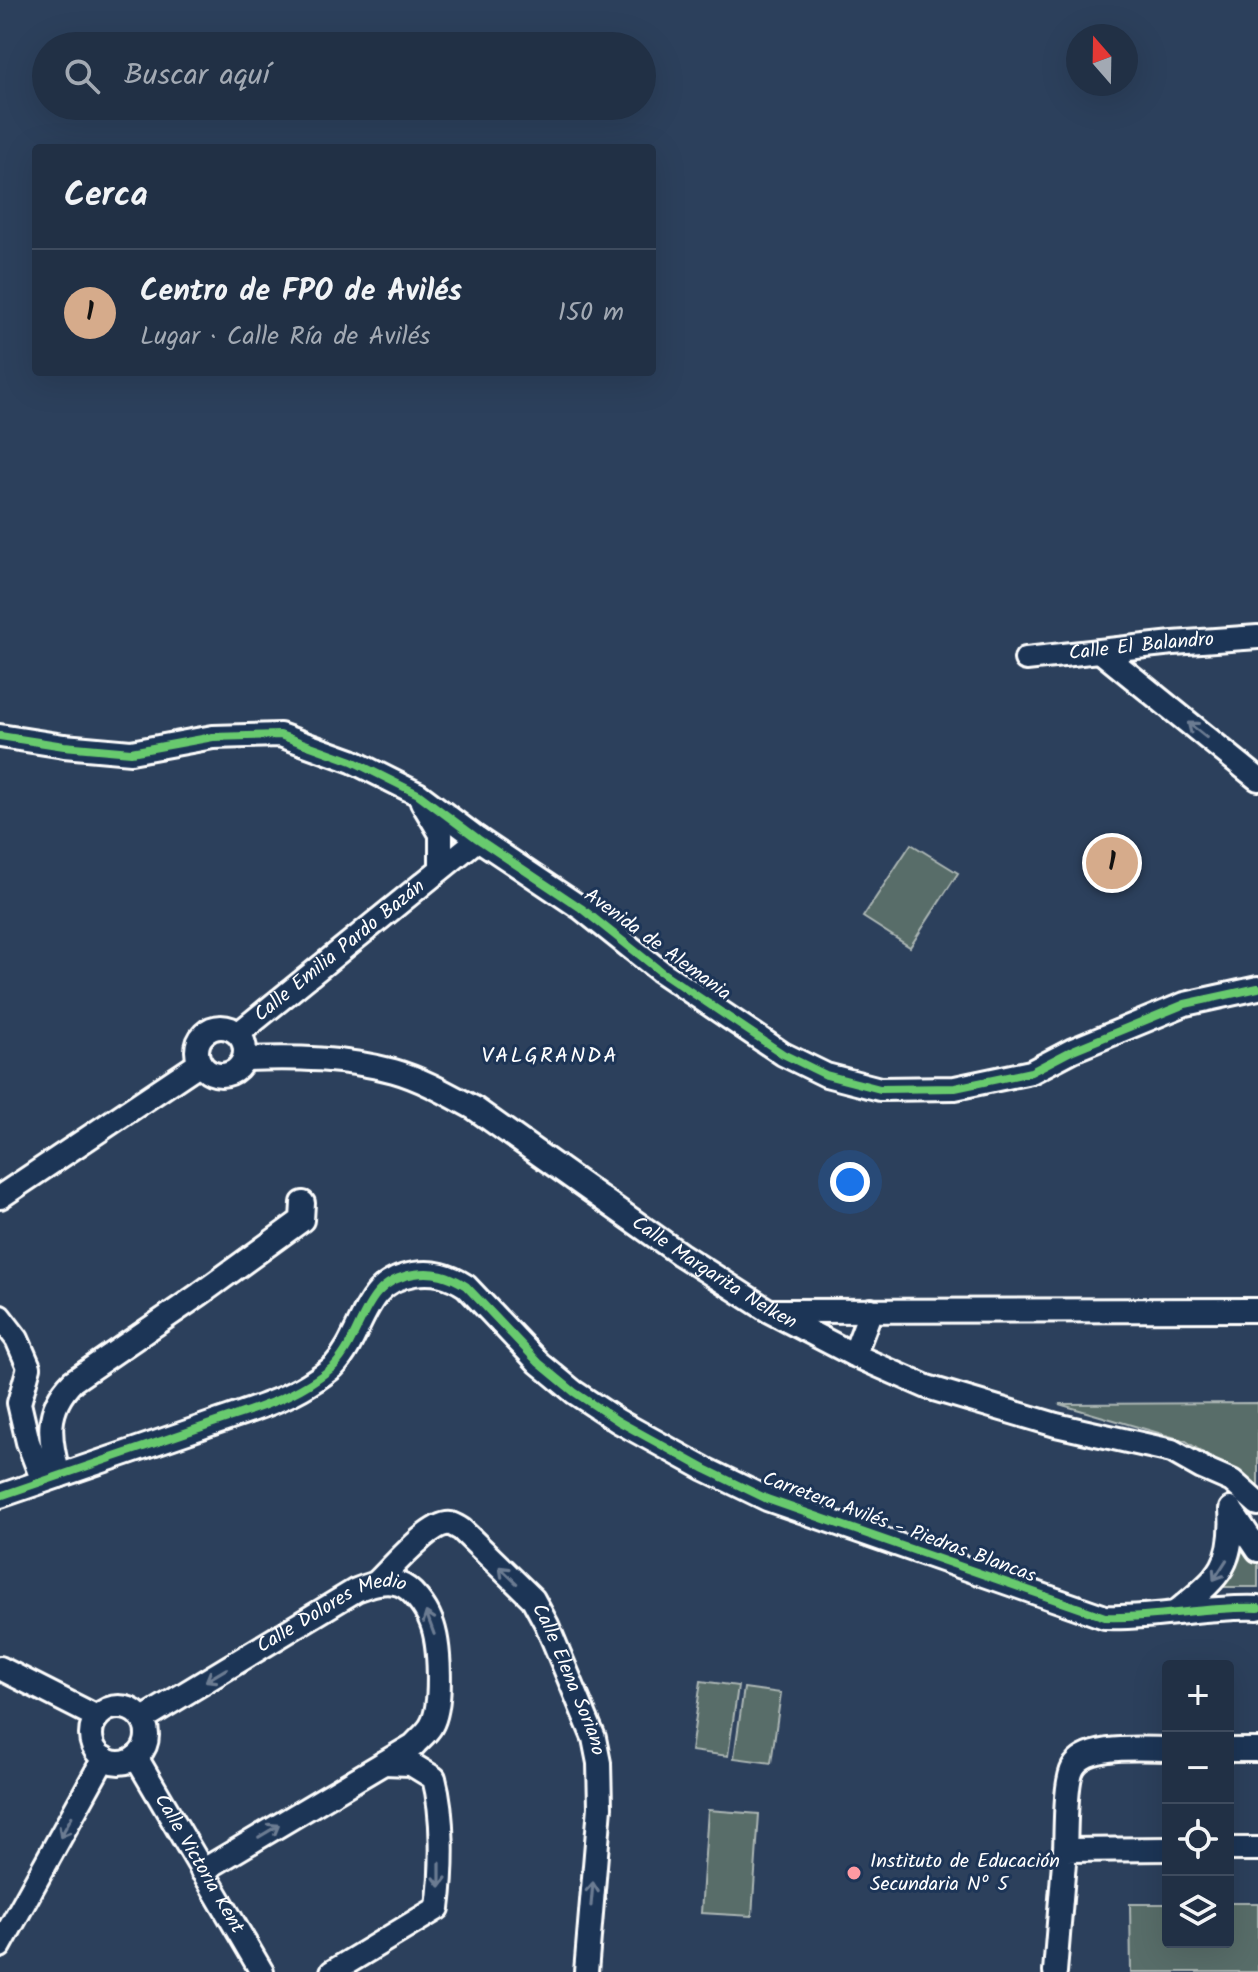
<!DOCTYPE html>
<html lang="es">
<head>
<meta charset="utf-8">
<style>
	:root { --surface:#213045; --page:#29384c; --text:#f1f3f6; --muted:#a2a9b3; --line:#3e4b5e; --accent:#d6ab8b }
	body { margin:0; font-family:Kalam,sans-serif; background:var(--page); color:var(--text) }
	.controls { position:absolute; right:24px; bottom:24px; display:grid; overflow:hidden; border-radius:8px; box-shadow:0 8px 32px #0002 }
	.controls button { width:72px; height:72px; display:grid; place-items:center; padding:0; border:0; border-bottom:2px solid var(--line); background:var(--surface); color:var(--text); font:40px sans-serif }
	.compass { position:absolute; left:1066px; top:24px; width:72px; height:72px; border-radius:50%; background:var(--surface); box-shadow:0 8px 32px #0002; rotate:340deg }
	.you { position:absolute; left:850px; top:1182px; width:28px; height:28px; margin:-20px; border:6px solid #fff; border-radius:50%; background:#1a73e8; box-shadow:0 0 0 12px #1a73e833 }
	.badge { display:grid; place-items:center; width:52px; height:52px; border-radius:50%; background:var(--accent); color:#111; font-size:26px; font-weight:700 }
	.pin { position:absolute; translate:-50% -50%; border:4px solid #fff; box-shadow:0 2px 8px #0006 }
	.list { margin:0; padding:0; list-style:none }
	h2 { display:flex; justify-content:space-between; align-items:center; height:104px; margin:0; padding:0 32px; font-size:34px }
	h2 small { font-size:26px; font-weight:400; color:var(--muted) }
	.list li { display:grid; grid-template-columns:52px 1fr auto; gap:24px; align-items:center; box-sizing:border-box; height:128px; padding:0 32px; border-top:2px solid var(--line) }
	.list b { display:block; font-size:30px; white-space:nowrap }
	.list p { margin:0; font-size:26px; white-space:nowrap; color:var(--muted) }
	.list em { font-size:26px; font-style:normal; color:var(--muted) }
	.icon { flex:none; width:44px; height:44px; fill:none; stroke:currentColor; stroke-width:2; stroke-linecap:round; stroke-linejoin:round }
	.map { position:relative; flex:none; width:1258px; height:1972px; overflow:hidden }
	.search { position:absolute; background:var(--surface); box-shadow:0 8px 32px #0002; left:32px; top:32px; width:624px; height:88px; display:flex; align-items:center; gap:20px; box-sizing:border-box; padding:0 28px; border-radius:44px; color:var(--muted); font-size:30px }
	.panel { position:absolute; background:var(--surface); box-shadow:0 8px 32px #0002; left:32px; top:144px; width:624px; height:232px; border-radius:8px }
	.map>svg:first-child { display:block }
	.green { fill:#586d69; stroke:#acb6b4; stroke-width:2 }
	.lines { fill:none; stroke-linecap:round; stroke-linejoin:round }
	.minor-casing { stroke:#fff; stroke-width:28 }
	.minor { stroke:#1d3557; stroke-width:22 }
	.cycleway-casing { stroke:#1d3557; stroke-width:13 }
	.cycleway { stroke:#67ca6e; stroke-width:8 }
	.oneway { stroke:#6c7c92 }
	.poi-dot { fill:#ff9aa2; stroke:#1d3557; stroke-width:3 }
	.labels { text-anchor:middle; dominant-baseline:central; stroke-width:6; stroke-linejoin:round; paint-order:stroke }
	.street-label { font-size:20px; fill:#fff; stroke:#1d3557 }
	.poi-label { font-size:20px; fill:#fff; stroke:#1d3557; text-anchor:start }
	.neighbourhood-label { font-size:22px; letter-spacing:2px; fill:#fff; stroke:#1d3557 }
</style>
</head>
<body>
<div class="map">
<svg width="1258" height="1972" viewBox="0 0 1258 1972">
	<rect width="100%" height="100%" fill="#2c405c"/>
	<filter id="ink" filterUnits="userSpaceOnUse"><feTurbulence type="fractalNoise" baseFrequency=".0125" numOctaves="2"/><feDisplacementMap in="SourceGraphic" scale="16" xChannelSelector="R" yChannelSelector="G"/><feConvolveMatrix kernelMatrix="1 2 1 2 8 2 1 2 1" color-interpolation-filters="sRGB"/></filter>
	<g filter="url(#ink)">
		<g class="green">
			<path d="M911,844L958,873L910,947L863,917Z"/>
			<path d="M1258,1403V1491L1186,1441L1059,1404Z"/>
			<path d="M1238,1534L1258,1562V1587H1216Z"/>
			<path d="M701,1681L738,1686L728,1756L691,1751Z"/>
			<path d="M744,1688L781,1693L771,1763L734,1758Z"/>
			<path d="M708,1810L759,1814L752,1916L701,1913Z"/>
			<path d="M1228,1903H1258V1972H1131L1130,1904H1168V1942H1228Z"/>
		</g>
		<g class="lines">
			<defs>
				<g id="minor">
					<path d="M1100,651L1258,779"/>
					<path id="s1" d="M1026,659L1173,643L1258,637"/>
					<path d="M0,736L64,746L131,752L213,737L280,735L352,761L418,794L478,839L581,908L660,971L783,1054L826,1075L880,1089L955,1088L1031,1072L1073,1050L1185,1004L1258,988"/>
					<path d="M422,802L441,834V866"/>
					<circle cx="221" cy="1051" r="24"/>
					<path id="s2" d="M239,1033L478,839"/>
					<path id="s3" d="M245,1059C295,1057 346,1058 394,1071C422,1079 448,1094 474,1108L680,1254L769,1311L854,1355L927,1387L1056,1425L1172,1451L1202,1468L1232,1481L1258,1504"/>
					<path d="M0,1197L200,1063"/>
					<path d="M775,1311L1258,1310"/>
					<path d="M0,1317L17,1339L29,1367L19,1403L28,1442L43,1481"/>
					<path d="M854,1355L871,1310"/>
					<path d="M59,1476C49,1439 44,1410 73,1381L200,1294L302,1220L303,1203"/>
					<path d="M0,1496C67,1473 135,1450 202,1427C238,1414 277,1404 309,1384C317,1379 327,1372 334,1366C365,1333 361,1282 414,1274C434,1271 449,1275 466,1286L539,1363L574,1392L618,1421L705,1469L767,1499L1105,1617C1158,1619 1205,1606 1258,1608"/>
					<path d="M1234,1514L1258,1550"/>
					<path id="s4" d="M377,1582C391,1569 432,1520 451,1524C452,1524 461,1529 462,1530L533,1599L547,1625L594,1738L599,1763L600,1807L586,1972"/>
					<path d="M1175,1613C1217,1578 1235,1568 1231,1509"/>
					<path d="M0,1668L97,1717"/>
					<circle cx="119" cy="1735" r="28"/>
					<path id="s5" d="M143,1719L356,1590C369,1585 384,1579 399,1584C412,1588 426,1608 431,1621C440,1642 443,1706 431,1726C427,1733 419,1739 414,1745L202,1871"/>
					<path d="M1228,1750H1258"/>
					<path id="s6" d="M136,1757L262,1972"/>
					<path d="M1228,1849H1258"/>
					<path d="M1065,1850C1066,1832 1065,1782 1073,1768C1086,1743 1143,1749 1168,1749"/>
					<path d="M0,1946L104,1758"/>
					<path d="M332,1972L438,1908C443,1869 444,1816 434,1778L411,1764L384,1763"/>
					<path d="M1055,1972L1065,1850L1168,1849"/>
				</g>
			</defs>
			<use href="#minor" class="minor-casing"/>
			<use href="#minor" class="minor"/>
			<defs>
				<g id="cycleway">
					<path d="M0,736L64,746L131,752L213,737L280,735L352,761L418,794L478,839L581,908L660,971L783,1054L826,1075L880,1089L955,1088L1031,1072L1073,1050L1185,1004L1258,988"/>
					<path d="M0,1496C67,1473 135,1450 202,1427C238,1414 277,1404 309,1384C317,1379 327,1372 334,1366C365,1333 361,1282 414,1274C434,1271 449,1275 466,1286L539,1363L574,1392L618,1421L705,1469L767,1499L1105,1617C1158,1619 1205,1606 1258,1608"/>
				</g>
			</defs>
			<use href="#cycleway" class="cycleway-casing"/>
			<use href="#cycleway" class="cycleway"/>
		</g>
		<defs><path id="oneway-shaft" d="M-6 0H5M1.5-3L5.5 0L1.5 3" fill="none" stroke-width="1.6" stroke-linecap="round" stroke-linejoin="round" transform="scale(2)"/></defs>
		<g class="oneway">
			<use href="#oneway-shaft" transform="translate(1197 730) rotate(-141)"/>
			<use href="#oneway-shaft" transform="translate(1220 1570) rotate(123)"/>
			<use href="#oneway-shaft" transform="translate(508 1575) rotate(-136)"/>
			<use href="#oneway-shaft" transform="translate(430 1623) rotate(-110)"/>
			<use href="#oneway-shaft" transform="translate(216 1675) rotate(149)"/>
			<use href="#oneway-shaft" transform="translate(66 1827) rotate(119)"/>
			<use href="#oneway-shaft" transform="translate(269 1831) rotate(-31)"/>
			<use href="#oneway-shaft" transform="translate(440 1875) rotate(90)"/>
			<use href="#oneway-shaft" transform="translate(592 1894) rotate(-85)"/>
		</g>
	</g>
	<circle class="poi-dot" cx="854" cy="1873" r="8"/>
	<g class="labels">
		<g class="street-label">
			<text stroke="none"><textPath href="#s1" startOffset="116">Calle El Balandro</textPath></text>
			<text transform="translate(657 945) rotate(36)">Avenida de Alemania</text>
			<text stroke="none"><textPath href="#s2" startOffset="130">Calle Emilia Pardo Bazán</textPath></text>
			<text stroke="none"><textPath href="#s3" startOffset="530">Calle Margarita Nelken</textPath></text>
			<text transform="translate(899 1528) rotate(20)">Carretera Avilés - Piedras Blancas</text>
			<text stroke="none"><textPath href="#s5" startOffset="218">Calle Dolores Medio</textPath></text>
			<text stroke="none"><textPath href="#s4" startOffset="296">Calle Elena Soriano</textPath></text>
			<text stroke="none"><textPath href="#s6" startOffset="124">Calle Victoria Kent</textPath></text>
		</g>
		<g class="poi-label">
			<text x="870" y="1862">Instituto de Educación<tspan x="870" dy="23">Secundaria Nº 5</tspan></text>
		</g>
		<g class="neighbourhood-label">
			<text x="550" y="1056">VALGRANDA</text>
		</g>
	</g>
</svg>
<div class="controls">
<button>+</button>
<button>−</button>
<button><svg class="icon" aria-label="locate" viewBox="0 0 24 24"><circle cx="12" cy="12" r="6"/><path d="M12 2v4M12 18v4M2 12h4M18 12h4"/></svg></button>
<button><svg class="icon" aria-label="layers" viewBox="0 0 24 24"><path d="M12 4l9 5-9 5-9-5zM3 14l9 5 9-5"/></svg></button>
</div>
<svg class="compass" viewBox="-18 -18 36 36"><path d="M0-13l5 13h-10z" fill="#e53935"/><path d="M0 13l5-13h-10z" fill="#a2a9b3"/></svg>
<div class="you"></div>
<div class="pin badge" style="left:1112px;top:863px">1</div>
<div class="search"><svg class="icon" aria-label="search" viewBox="0 0 24 24"><circle cx="10" cy="10" r="6"/><path d="M15 15l6 6"/></svg>Buscar aquí</div>
<section class="panel">
<h2>Cerca<small></small></h2>
<ul class="list">
<li><span class="badge">1</span><div><b>Centro de FPO de Avilés</b><p>Lugar · Calle Ría de Avilés</p></div><em>150 m</em></li>
</ul>
</section>
</div>
</body>
</html>
